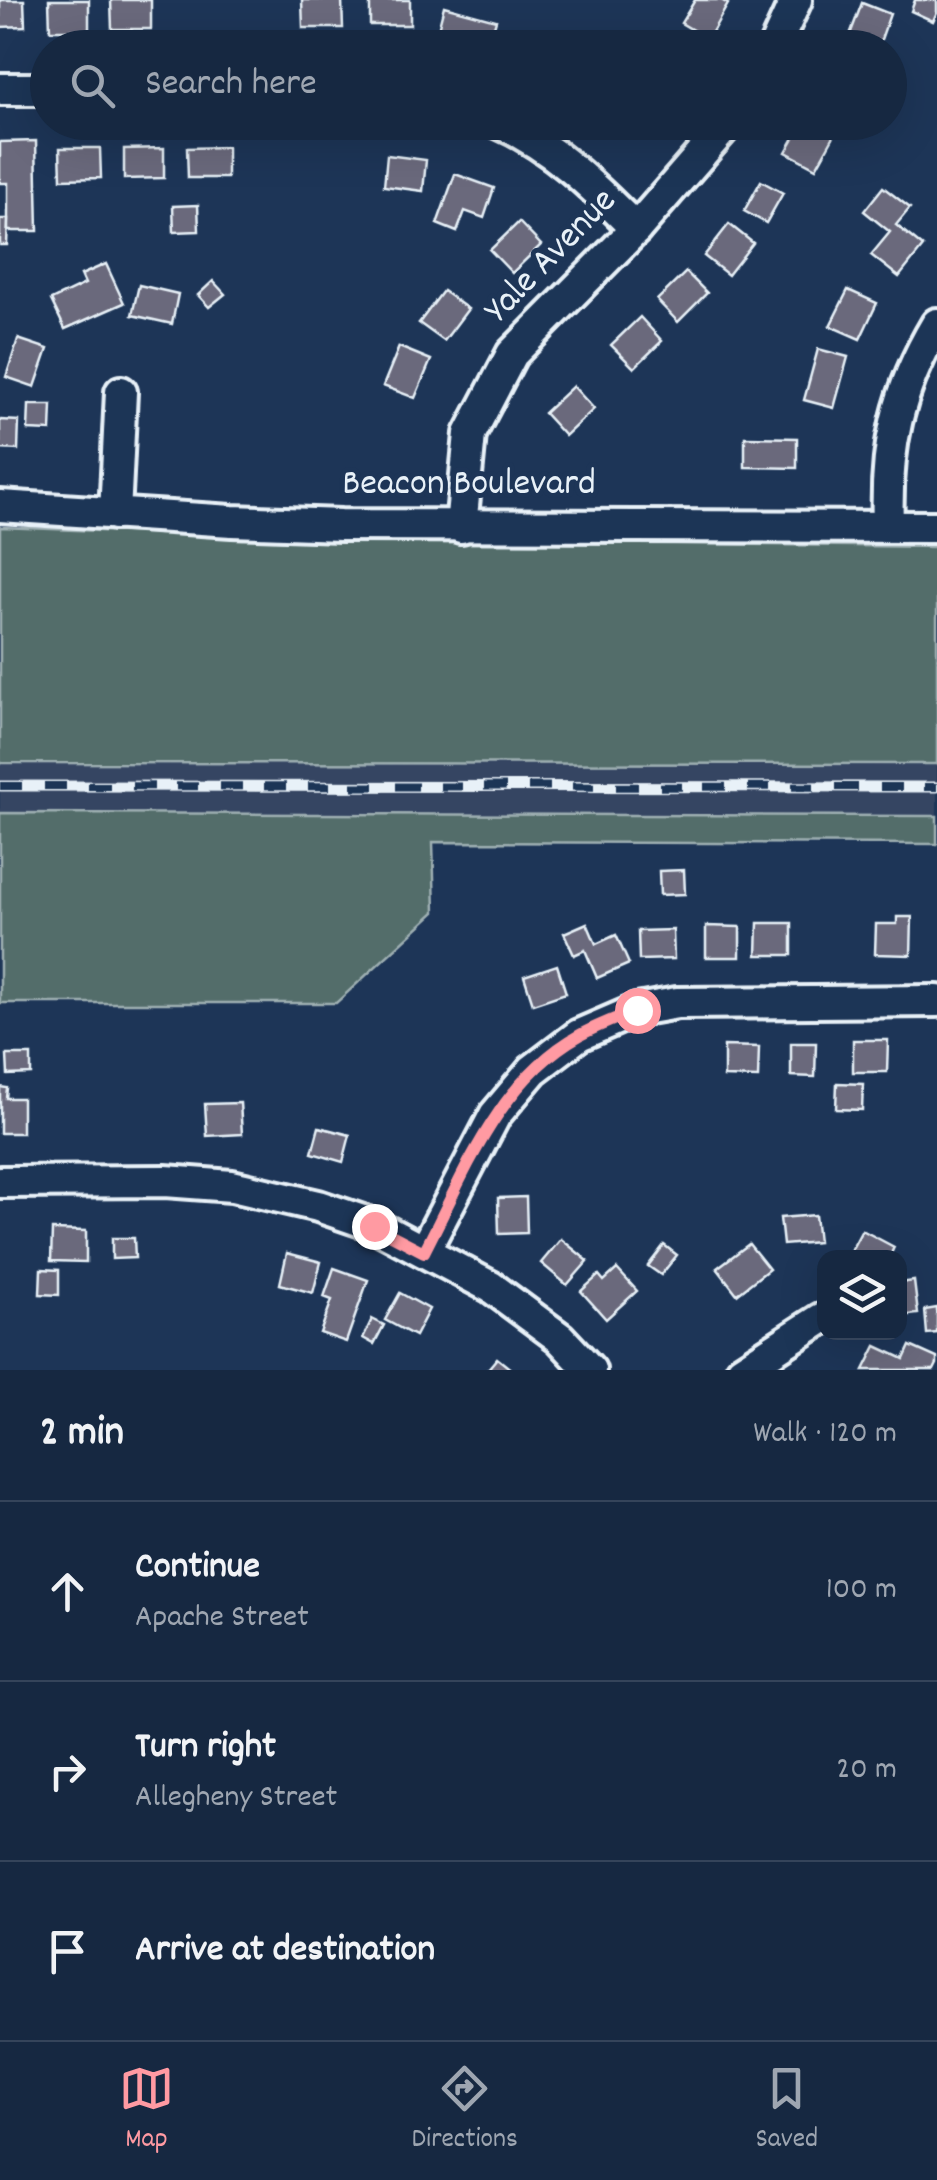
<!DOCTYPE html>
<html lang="en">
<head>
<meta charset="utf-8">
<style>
	:root { --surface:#162841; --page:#23344c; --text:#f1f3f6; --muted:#9ea6b1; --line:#35445a; --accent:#ff9aa2 }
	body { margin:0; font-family:Dekko,sans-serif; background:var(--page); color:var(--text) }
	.controls { position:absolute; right:30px; bottom:30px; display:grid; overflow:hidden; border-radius:20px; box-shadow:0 10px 40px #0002 }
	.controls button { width:90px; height:90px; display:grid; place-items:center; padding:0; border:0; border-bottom:2px solid var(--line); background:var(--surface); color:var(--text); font:50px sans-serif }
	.stop { position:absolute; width:30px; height:30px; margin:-22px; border:8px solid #ff9aa2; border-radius:50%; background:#fff }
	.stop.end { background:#ff9aa2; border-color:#fff; box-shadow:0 2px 10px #0008 }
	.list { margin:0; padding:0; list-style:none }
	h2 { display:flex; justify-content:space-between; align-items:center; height:130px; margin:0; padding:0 40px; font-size:42px }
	h2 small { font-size:32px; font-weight:400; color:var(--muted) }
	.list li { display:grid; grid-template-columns:65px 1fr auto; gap:30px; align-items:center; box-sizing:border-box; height:180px; padding:0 40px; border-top:2px solid var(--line) }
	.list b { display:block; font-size:38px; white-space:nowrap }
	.list p { margin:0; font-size:32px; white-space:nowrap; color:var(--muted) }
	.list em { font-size:32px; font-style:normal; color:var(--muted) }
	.icon { flex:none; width:55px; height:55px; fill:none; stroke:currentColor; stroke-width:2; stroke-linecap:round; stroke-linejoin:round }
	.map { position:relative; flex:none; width:937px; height:1370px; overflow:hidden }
	.search { position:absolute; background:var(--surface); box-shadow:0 10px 40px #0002; left:30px; right:30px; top:30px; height:110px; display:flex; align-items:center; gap:25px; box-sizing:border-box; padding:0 35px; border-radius:55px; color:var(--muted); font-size:38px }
	.sheet { height:670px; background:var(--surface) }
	nav { display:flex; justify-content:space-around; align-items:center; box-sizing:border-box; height:140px; border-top:2px solid var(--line); background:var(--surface); font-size:28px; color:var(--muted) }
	nav a { display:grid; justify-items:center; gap:5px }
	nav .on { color:var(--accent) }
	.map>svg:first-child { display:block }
	.built { fill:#344562 }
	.green { fill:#536d6b; stroke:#9eafb2; stroke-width:2.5 }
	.building { fill:#6a697b; stroke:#e8f1f8; stroke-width:2.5 }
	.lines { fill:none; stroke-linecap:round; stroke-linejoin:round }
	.minor-casing { stroke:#e8f1f8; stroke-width:38 }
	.minor { stroke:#1d3557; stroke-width:30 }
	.rail-casing { stroke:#e8f1f8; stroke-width:11 }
	.rail { stroke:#1d3557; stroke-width:8; stroke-dasharray:22; stroke-linecap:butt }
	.route { stroke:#ff9aa2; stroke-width:12 }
	.labels { text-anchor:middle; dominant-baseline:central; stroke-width:10; stroke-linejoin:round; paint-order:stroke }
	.street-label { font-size:38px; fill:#e8f1f8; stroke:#1d3557 }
</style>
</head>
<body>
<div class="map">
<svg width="937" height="1370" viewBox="0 0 937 1370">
	<rect width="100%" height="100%" fill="#1d3557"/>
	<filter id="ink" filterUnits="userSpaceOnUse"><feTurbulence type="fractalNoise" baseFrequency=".01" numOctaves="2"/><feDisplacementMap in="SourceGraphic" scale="20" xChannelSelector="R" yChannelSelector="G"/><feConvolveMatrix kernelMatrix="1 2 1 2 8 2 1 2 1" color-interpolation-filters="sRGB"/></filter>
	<g filter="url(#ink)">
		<path class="built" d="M0,763L937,764V817L0,814Z"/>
		<g class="green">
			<path d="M0,527L308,539L937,547V764L0,763Z"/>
			<path d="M0,813L937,816V844L433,842L435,912L336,1003H0Z"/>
		</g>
		<g class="building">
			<path d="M0,0H24L25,26L0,27Z"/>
			<path d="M49,0H89V30H50Z"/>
			<path d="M111,0H151V29H112Z"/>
			<path d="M302,0H342L343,28H303Z"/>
			<rect x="370" y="0" width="40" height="25"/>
			<path d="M695,0H721L728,4L708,39L681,23Z"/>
			<path d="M915,0H937V12L933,21L911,11Z"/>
			<path d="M862,3L890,14L878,48H869L848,40Z"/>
			<path d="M444,6L496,20L488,47L437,33Z"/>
			<path d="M514,29L557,48H506Z"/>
			<path d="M606,122H632L621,135Z"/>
			<path d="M803,122H815L835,134L816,168L786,152Z"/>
			<path d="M36,141L38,231H8V183H0V142Z"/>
			<path d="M227,147V178H188L187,148Z"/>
			<path d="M60,148H100L101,178L61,179Z"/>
			<path d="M164,148V178L124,179V149Z"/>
			<path d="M387,155L426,160L423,191L384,186Z"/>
			<path d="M455,174L494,188L484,218L465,211L457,232L437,224Z"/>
			<path d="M761,181L783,193L766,223L744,211Z"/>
			<path d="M883,187L910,208L896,225L923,247L899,277L871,255L890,232L864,211Z"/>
			<path d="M198,205L199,231L174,232L173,206Z"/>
			<path d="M0,219H8L7,245H0Z"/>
			<path d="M519,222L541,245L512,273L490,250Z"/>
			<path d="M729,224L753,243L728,275L704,256Z"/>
			<path d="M106,264L124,303L65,329L51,300L85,284L81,275Z"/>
			<path d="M686,272L707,293L678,322L657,300Z"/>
			<path d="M213,281L225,294L209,307L198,295Z"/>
			<path d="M139,285L178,294L172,324L132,315Z"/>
			<path d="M848,290L877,303L860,339L830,326Z"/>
			<path d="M443,291L468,309L444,341L419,323Z"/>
			<path d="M640,317L662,341L634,368L611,345Z"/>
			<path d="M18,339L48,349L35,387L6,377Z"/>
			<path d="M399,347L431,360L415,398L383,386Z"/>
			<path d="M818,349L848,357L834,408L804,400Z"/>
			<path d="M573,386L594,409L565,436L544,413Z"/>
			<path d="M29,405H52L51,431L28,430Z"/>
			<path d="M0,420L19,421L18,450L0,449Z"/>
			<path d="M745,437L797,438V468L745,467Z"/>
			<path d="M684,870L685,894L660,895L659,871Z"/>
			<path d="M897,917H912L911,955L875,954L876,924H897Z"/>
			<path d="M587,923L596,944L616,935L629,964L597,978L585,950L574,955L564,933Z"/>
			<path d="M758,923H792V955H757Z"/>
			<path d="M706,926L740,927V957H706Z"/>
			<path d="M673,930L674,959L639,960L638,931Z"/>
			<path d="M557,965L566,993L533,1004L524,976Z"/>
			<path d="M853,1040H888L887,1072H853Z"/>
			<path d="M791,1043H816L815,1077L791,1076Z"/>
			<path d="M724,1046L759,1047L758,1078L724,1077Z"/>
			<path d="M7,1055H31V1074L8,1075Z"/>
			<path d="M837,1083L863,1084L862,1110L836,1109Z"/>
			<path d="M0,1087L7,1088L6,1098H22V1133H0Z"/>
			<path d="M240,1103L242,1134L207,1136L205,1104Z"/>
			<path d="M319,1127L350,1135L343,1162L312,1153Z"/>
			<path d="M526,1197L527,1233L499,1234L498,1198Z"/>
			<path d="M815,1215L818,1242L783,1245L780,1218Z"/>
			<path d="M52,1230L86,1231V1262L51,1261Z"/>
			<path d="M862,1230L894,1247L889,1258H847Z"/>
			<path d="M112,1238H134L135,1258L112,1259Z"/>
			<path d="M561,1239L588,1261L567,1285L541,1263Z"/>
			<path d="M749,1244L769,1269L737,1294L717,1268Z"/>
			<path d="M664,1245L677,1255L661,1275L648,1266Z"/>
			<path d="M287,1253L321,1262L313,1293L280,1284Z"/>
			<path d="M334,1268L368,1280L346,1342L320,1333L332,1300L324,1297Z"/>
			<path d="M41,1269L59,1270V1295L40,1294Z"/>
			<path d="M617,1269L637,1291L606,1319L581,1291L599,1275L604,1281Z"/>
			<path d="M914,1281L918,1314L900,1316V1283Z"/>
			<path d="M400,1293L429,1309L415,1336L385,1320Z"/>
			<path d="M937,1308V1333L927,1334L925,1310Z"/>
			<path d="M372,1319L384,1325L374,1344L363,1338Z"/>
			<path d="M876,1346L904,1359L910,1346L937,1358V1364L934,1370H864Z"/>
			<path d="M497,1358L512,1370H487Z"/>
		</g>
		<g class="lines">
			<defs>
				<g id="minor">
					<path d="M774,48L796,0"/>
					<path d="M0,89H48"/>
					<path d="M498,122C553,146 594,187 636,229"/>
					<path d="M0,506L232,521L341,525L937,527"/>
					<path d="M115,514L121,392"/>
					<path d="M888,526C885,448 897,391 937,324"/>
					<path d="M461,527L470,434L512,354L636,229L729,122"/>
					<path d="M0,1182L165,1181L232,1186L318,1206L374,1225L491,1287L560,1338L590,1370"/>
					<path d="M424,1251L495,1115L533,1070L579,1035L637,1010L677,1003L937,1001"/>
					<path d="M742,1370L821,1319"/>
				</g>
			</defs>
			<use href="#minor" class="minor-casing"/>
			<use href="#minor" class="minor"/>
			<defs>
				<path id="rail" d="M0,786L937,787"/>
			</defs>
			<use href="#rail" class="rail-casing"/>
			<use href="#rail" class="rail"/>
		</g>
	</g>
	<g class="lines" filter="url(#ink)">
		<path class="route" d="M374,1226L424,1252C465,1173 499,1080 580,1035C598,1025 618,1018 637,1010"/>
	</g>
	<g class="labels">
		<g class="street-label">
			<text transform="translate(552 257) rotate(-46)">Yale Avenue</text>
			<text x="469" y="485">Beacon Boulevard</text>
		</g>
	</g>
</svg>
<div class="controls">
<button><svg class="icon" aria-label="layers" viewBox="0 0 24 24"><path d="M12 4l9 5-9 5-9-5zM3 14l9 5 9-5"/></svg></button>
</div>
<div class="stop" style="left:637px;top:1010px"></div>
<div class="stop end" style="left:374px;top:1226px"></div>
<div class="search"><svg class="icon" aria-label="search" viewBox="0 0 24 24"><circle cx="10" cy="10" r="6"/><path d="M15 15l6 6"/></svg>Search here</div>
</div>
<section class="sheet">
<h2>2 min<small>Walk · 120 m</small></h2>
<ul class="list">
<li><svg class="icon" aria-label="ahead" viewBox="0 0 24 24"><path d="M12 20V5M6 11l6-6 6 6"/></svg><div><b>Continue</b><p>Apache Street</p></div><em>100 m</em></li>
<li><svg class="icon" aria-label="right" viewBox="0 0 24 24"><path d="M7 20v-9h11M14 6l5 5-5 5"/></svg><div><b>Turn right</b><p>Allegheny Street</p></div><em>20 m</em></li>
<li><svg class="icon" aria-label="arrive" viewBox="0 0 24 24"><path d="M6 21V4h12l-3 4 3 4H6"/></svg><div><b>Arrive at destination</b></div></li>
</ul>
</section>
<nav>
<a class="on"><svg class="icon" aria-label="map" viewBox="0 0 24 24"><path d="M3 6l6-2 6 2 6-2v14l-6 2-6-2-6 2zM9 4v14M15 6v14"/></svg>Map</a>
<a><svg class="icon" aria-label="directions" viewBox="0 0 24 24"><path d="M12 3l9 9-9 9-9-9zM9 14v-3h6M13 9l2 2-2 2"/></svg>Directions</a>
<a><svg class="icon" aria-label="saved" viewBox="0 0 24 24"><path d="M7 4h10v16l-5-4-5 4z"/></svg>Saved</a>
</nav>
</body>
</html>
